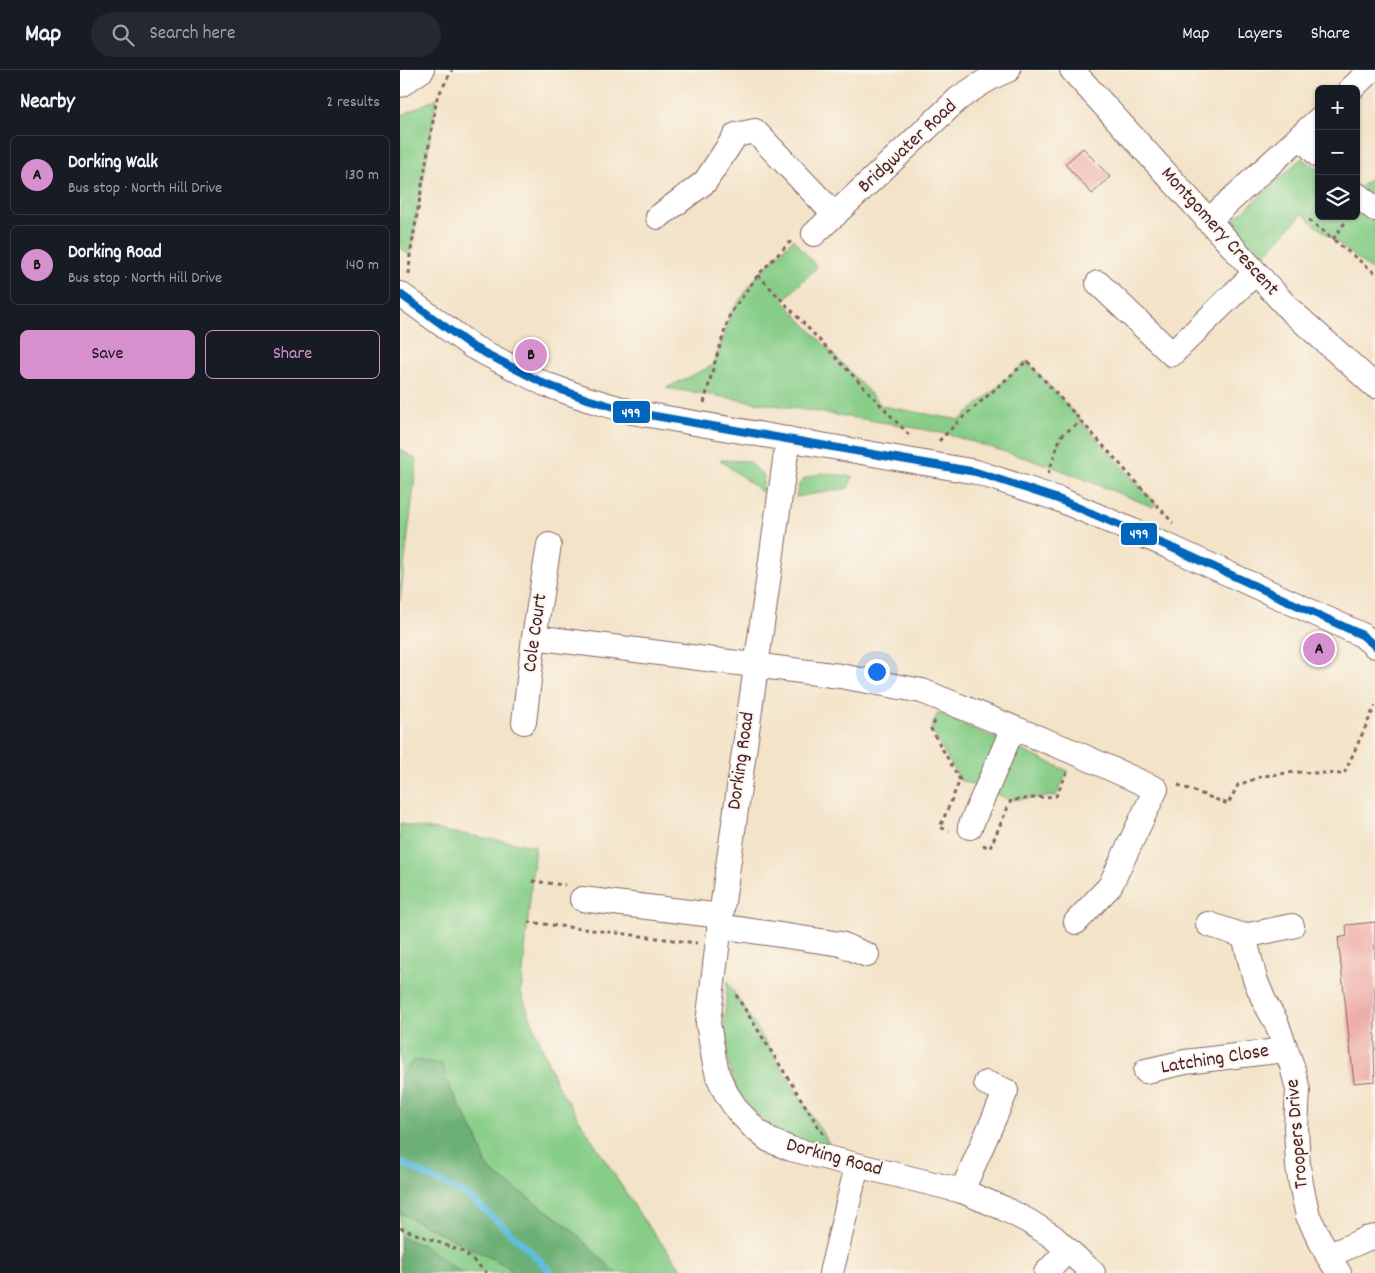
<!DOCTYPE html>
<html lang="en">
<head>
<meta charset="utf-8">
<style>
	:root { --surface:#171b24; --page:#242831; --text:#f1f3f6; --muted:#9ea1a6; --line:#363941; --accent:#d690ce }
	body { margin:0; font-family:Dekko,sans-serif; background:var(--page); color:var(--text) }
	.controls { position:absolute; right:15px; top:15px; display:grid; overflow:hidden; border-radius:8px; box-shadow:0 1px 4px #0004 }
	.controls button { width:45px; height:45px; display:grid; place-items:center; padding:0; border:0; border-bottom:1px solid var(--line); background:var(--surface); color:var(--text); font:25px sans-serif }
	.you { position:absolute; left:476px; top:601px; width:18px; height:18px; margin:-12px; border:4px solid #fff; border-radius:50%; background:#1a73e8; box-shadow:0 0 0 8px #1a73e833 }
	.badge { display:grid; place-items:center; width:32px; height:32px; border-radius:50%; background:var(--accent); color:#111; font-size:16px; font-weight:700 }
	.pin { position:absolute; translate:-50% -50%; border:2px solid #fff; box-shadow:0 1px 5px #0006 }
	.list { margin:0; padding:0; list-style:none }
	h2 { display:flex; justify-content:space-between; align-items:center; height:65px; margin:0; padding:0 20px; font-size:21px }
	h2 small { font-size:16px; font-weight:400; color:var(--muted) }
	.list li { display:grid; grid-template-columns:32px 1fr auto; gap:15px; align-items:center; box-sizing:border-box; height:80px; margin:0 10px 10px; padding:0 10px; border:1px solid var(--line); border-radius:8px }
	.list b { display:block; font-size:19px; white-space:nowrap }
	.list p { margin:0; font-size:16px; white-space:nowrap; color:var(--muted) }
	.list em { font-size:16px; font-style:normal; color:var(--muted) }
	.actions { display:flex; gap:10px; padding:15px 20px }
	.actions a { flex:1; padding:11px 0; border:1px solid var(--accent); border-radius:8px; text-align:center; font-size:18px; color:var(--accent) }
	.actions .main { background:var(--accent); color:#111 }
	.icon { flex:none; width:28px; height:28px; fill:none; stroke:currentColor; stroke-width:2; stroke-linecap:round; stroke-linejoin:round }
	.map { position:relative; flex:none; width:975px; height:1203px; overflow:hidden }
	header { display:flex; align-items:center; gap:30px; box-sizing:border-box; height:70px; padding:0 25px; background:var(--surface); border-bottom:1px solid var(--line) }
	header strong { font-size:24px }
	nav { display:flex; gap:28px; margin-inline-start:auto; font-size:18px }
	.search { width:350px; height:45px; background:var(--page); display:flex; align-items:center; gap:12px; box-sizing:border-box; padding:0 18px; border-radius:28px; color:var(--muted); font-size:19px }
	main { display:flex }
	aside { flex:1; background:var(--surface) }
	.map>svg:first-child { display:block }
	.green { fill:#87cd88; stroke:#68765a }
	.forest { fill:#6db074; stroke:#5c6850 }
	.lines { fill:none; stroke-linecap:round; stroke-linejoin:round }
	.stream { stroke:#61bddf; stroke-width:7 }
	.building { fill:#eeaea9 }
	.minor-casing { stroke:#856462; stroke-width:26 }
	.path { stroke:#856462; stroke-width:3; stroke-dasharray:4 4; stroke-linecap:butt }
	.minor { stroke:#fff; stroke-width:24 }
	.bus-1-casing { stroke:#fbf7ec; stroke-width:11 }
	.bus-1 { stroke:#0065bd; stroke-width:8 }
	.labels { text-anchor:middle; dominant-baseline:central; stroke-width:4; stroke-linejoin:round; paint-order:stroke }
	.street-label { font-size:20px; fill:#4a1f2b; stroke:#fbf7ec }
	.line-badge { stroke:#fbf7ec; stroke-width:2 }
	.badge-label { font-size:14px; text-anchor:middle; font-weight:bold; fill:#fff }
</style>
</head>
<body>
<header>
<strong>Map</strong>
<div class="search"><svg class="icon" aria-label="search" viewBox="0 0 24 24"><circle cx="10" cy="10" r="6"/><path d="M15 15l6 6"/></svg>Search here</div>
<nav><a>Map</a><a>Layers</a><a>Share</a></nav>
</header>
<main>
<aside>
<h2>Nearby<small>2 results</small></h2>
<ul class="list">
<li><span class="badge">A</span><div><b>Dorking Walk</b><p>Bus stop · North Hill Drive</p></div><em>130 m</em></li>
<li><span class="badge">B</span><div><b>Dorking Road</b><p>Bus stop · North Hill Drive</p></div><em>140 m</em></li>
</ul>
<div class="actions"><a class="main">Save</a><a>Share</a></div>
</aside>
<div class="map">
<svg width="975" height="1203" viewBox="0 0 975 1203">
	<rect width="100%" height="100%" fill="#fbf7ec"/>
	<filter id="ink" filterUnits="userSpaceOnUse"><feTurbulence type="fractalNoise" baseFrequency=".02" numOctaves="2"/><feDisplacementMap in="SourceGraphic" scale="10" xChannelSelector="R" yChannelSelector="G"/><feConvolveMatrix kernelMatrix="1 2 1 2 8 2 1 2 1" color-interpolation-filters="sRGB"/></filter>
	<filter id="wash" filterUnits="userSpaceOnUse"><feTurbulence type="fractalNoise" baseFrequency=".0096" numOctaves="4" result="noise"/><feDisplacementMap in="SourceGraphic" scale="20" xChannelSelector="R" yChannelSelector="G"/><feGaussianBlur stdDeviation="1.12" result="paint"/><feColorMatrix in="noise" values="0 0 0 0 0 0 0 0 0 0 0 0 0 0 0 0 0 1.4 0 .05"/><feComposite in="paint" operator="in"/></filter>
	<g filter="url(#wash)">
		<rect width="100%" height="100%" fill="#f3e3c8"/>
		<g class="green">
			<path d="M37,28L10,186L0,177V46Z"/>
			<path d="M902,88L919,99V146H956V121L975,104V203L909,150L903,143L862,188L828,155Z"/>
			<path d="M393,169L417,197L383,231L482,336L560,350L627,291L756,434L753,437L651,396L547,364L500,355L266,318L314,295L330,244L358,205Z"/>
			<path d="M0,379L17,390L0,531Z"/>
			<path d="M320,390L349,391L364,406L362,422Z"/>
			<path d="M423,403L453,407L448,418L396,427C399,407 405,408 423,403Z"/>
			<path d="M538,643L668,701L656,726L611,730L560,710L531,659Z"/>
			<path d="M0,754L135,776L121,923L156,1013L242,1148L285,1203H216L169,1157L88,1099L76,1066L50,1018L42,994L13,990L0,1008Z"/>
			<path d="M327,911L432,1078L400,1071L374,1061L356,1044L337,1020L329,997L324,960Z"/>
			<path d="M0,1143L107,1196L113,1203H61L25,1176L0,1167Z"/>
		</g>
		<g class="forest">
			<path d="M13,990L42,994L50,1018L76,1066L88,1099L169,1157L216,1203H113L107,1196L0,1143V1008Z"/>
			<path d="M0,1167L25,1176L61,1203H0Z"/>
		</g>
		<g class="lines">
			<path class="stream" d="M0,1092L71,1128L122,1173L152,1203"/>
		</g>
		<g id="blocks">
			<g class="building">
				<path d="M683,78L710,107L692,124L665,94Z"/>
				<path d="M975,852V980H974L975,1011L954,1013L938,868L947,866L946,855Z"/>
			</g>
		</g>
	</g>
	<g filter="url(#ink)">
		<use href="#blocks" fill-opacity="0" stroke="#856462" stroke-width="1"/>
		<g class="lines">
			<defs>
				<g id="minor">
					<path d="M672,0L889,239L975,316"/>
					<path d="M0,15L22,0"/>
					<path d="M951,19L971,0"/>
					<path d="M900,66L919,86"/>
					<path d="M956,124L975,139"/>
					<path d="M258,147L305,112L336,65L355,61L435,145"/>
					<path d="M808,151L919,49"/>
					<path d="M414,164L558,29C574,18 590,7 608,0"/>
					<path d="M698,213L772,284L855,203"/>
					<path d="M0,224L73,277L145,314L187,329L232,342L576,402L658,429L768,476L962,565L975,576"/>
					<path d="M388,369L321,846L308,953L314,989L318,1006L326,1023L337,1040L354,1058L369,1070L391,1079L562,1121L603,1138L628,1151L652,1166L693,1203"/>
					<path d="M134,567L440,606L522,621L676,683L756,719L710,816L676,852"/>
					<path d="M124,652L134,567L149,475"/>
					<path d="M570,757L613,658"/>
					<path d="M182,829L321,846"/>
					<path d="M808,854L844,866L892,856"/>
					<path d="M319,856L441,874L467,885"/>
					<path d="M844,866L855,909L865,933L876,952L892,996L898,1020L896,1057L898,1097L902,1119L908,1146L928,1186L939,1203"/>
					<path d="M746,1001L785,992L885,980"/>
					<path d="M562,1121L606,1021L586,1013"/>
					<path d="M928,1186L966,1169L975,1167"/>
					<path d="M431,1203L457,1096"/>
					<path d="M646,1203L668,1180"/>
				</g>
			</defs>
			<use href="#minor" class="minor-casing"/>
			<g class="path">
				<path d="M909,150L975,203"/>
				<path d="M933,169L949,147"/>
				<path d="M9,204L10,186L37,28L52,0"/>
				<path d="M358,205L510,366"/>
				<path d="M304,333L314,295L330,244L358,205L392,170"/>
				<path d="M539,371L560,350L627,291L773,453"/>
				<path d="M648,404L661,366L681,351"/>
				<path d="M535,651L531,659L560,710L540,757L549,761"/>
				<path d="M778,715L828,734L838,715L863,706L895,702L944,704L975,636"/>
				<path d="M583,775L590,778L611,730L656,726L667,703"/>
				<path d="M132,811L165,815"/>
				<path d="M128,852L297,873"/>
				<path d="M336,925L423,1064"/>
				<path d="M0,1158L64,1182L87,1203"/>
			</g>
			<use href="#minor" class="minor"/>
			<defs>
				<path id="bus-1" d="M0,224L73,277L145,314L187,329L232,342L576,402L658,429L768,476L962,565L975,576"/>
			</defs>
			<use href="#bus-1" class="bus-1-casing"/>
			<use href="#bus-1" class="bus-1"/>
		</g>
	</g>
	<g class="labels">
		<g class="street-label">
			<text transform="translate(508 77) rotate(-43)">Bridgwater Road</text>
			<text transform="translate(819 162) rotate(48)">Montgomery Crescent</text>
			<text transform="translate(136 563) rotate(-82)">Cole Court</text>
			<text transform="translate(342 691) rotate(-82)">Dorking Road</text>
			<text transform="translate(815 990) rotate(-9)">Latching Close</text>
			<text transform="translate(898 1064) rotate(-95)">Troopers Drive</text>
			<text transform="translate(434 1088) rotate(15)">Dorking Road</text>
		</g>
	</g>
	<g class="line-badge">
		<rect x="212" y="330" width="39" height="24" rx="5" fill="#0065bd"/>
		<rect x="720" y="452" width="38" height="24" rx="5" fill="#0065bd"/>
	</g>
	<g class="badge-label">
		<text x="231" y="347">499</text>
		<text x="739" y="468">499</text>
	</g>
</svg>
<div class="controls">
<button>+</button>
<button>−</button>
<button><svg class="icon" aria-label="layers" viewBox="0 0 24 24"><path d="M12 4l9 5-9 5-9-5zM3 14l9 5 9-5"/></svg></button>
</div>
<div class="you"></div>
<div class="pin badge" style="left:919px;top:579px">A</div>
<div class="pin badge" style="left:131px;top:285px">B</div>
</div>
</main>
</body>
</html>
